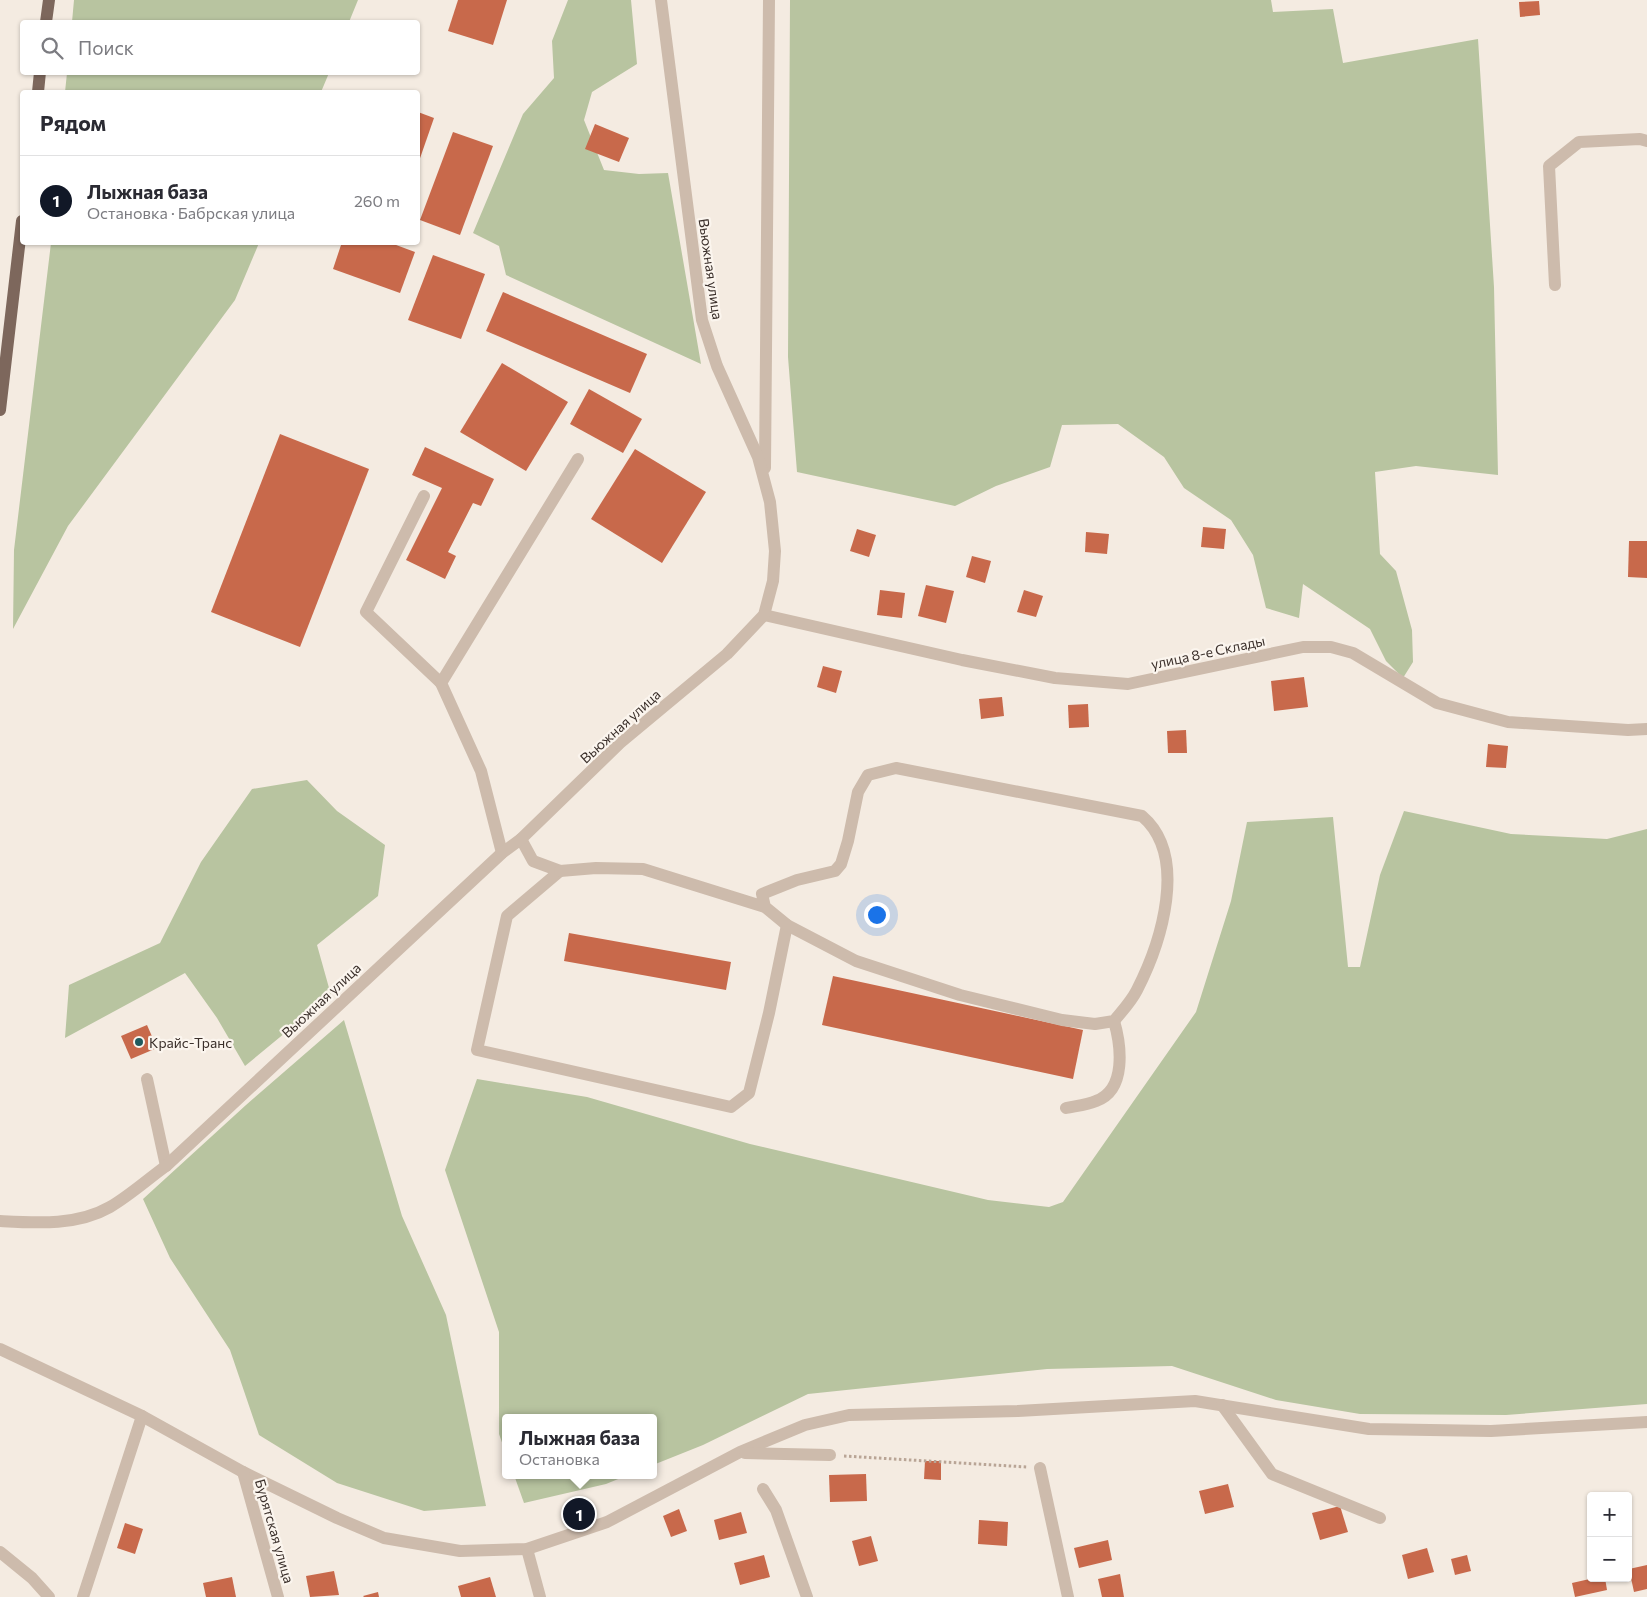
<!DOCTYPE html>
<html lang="ru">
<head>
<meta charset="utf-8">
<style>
	:root { --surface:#fff; --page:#f7f7f7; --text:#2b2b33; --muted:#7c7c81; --line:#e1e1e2; --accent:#111827 }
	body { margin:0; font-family:Commissioner,sans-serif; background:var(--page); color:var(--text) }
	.controls { position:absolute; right:15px; bottom:15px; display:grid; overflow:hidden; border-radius:5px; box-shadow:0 1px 4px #0004 }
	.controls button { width:45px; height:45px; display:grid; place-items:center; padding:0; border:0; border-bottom:1px solid var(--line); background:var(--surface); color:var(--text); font:25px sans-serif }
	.you { position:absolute; left:876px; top:914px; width:18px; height:18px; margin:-12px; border:4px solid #fff; border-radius:50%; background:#1a73e8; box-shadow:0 0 0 8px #1a73e833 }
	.badge { display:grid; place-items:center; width:32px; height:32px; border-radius:50%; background:var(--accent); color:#fff; font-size:16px; font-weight:700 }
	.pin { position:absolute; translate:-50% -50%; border:2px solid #fff; box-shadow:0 1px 5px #0006 }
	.popup { position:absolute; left:502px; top:1414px; width:155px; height:65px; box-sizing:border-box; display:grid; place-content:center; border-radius:5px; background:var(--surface); filter:drop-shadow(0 1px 4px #0005); font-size:16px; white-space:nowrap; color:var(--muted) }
	.popup b { font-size:19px; color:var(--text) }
	.popup::after { content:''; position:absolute; left:50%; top:100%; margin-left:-10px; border:10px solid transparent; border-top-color:var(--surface) }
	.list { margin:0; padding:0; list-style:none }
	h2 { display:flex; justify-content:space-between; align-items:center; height:65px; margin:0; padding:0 20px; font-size:21px }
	h2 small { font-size:16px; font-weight:400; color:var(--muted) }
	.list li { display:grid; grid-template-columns:32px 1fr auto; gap:15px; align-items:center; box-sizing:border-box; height:90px; padding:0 20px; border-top:1px solid var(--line) }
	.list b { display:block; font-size:19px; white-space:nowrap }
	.list p { margin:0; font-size:16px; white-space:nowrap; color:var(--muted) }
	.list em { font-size:16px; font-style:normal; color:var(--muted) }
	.icon { flex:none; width:28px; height:28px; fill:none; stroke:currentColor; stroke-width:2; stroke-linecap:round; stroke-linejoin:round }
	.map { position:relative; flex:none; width:1647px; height:1597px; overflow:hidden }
	.search { position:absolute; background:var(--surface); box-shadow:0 1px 4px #0004; left:20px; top:20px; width:400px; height:55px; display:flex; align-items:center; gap:12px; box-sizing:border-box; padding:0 18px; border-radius:5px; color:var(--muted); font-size:19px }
	.panel { position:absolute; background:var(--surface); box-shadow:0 1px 4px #0004; left:20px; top:90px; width:400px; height:155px; border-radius:5px }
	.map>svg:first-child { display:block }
	.green { fill:#b8c4a0 }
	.building { fill:#c8694b }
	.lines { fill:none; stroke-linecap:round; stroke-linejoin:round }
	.path { stroke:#b9a596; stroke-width:3; stroke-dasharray:2.5 2.5; stroke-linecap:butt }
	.minor { stroke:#cdbbac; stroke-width:12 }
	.major { stroke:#7d675c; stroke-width:12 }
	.poi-dot { fill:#1f5a5e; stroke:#fbf5ee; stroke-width:2 }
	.labels { text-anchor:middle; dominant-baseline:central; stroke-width:4.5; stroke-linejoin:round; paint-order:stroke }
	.street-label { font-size:14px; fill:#3b302b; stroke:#fbf5ee }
	.poi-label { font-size:14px; fill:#3b302b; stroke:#fbf5ee; text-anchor:start }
</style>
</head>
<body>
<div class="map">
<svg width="1647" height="1597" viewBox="0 0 1647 1597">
	<rect width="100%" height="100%" fill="#f4ebe1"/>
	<g class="green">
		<path d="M74,0H358L349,22H72Z"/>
		<path d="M568,0H631L637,64L592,92L584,120L604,170L639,174L668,173L701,364L506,275L499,246L473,233L523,114L554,78L552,41Z"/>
		<path d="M790,0H1271L1273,12L1333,9L1343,63L1478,39L1494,287L1498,475L1416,466L1375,472L1380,554L1396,571L1412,630L1413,662L1403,678L1386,661L1370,629L1303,584L1299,618L1266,608L1253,555L1231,520L1184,488L1164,457L1118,424L1062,425L1050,467L996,486L955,506L797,472L788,357Z"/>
		<path d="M67,73V72L329,73L321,92H65Z"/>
		<path d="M51,243H259L235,300L68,526L13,629L14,550Z"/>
		<path d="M307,780L337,811L385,845L378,896L317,945L331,995L245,1066L217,1018L185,973L65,1038L69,985L160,943L201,862L252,789Z"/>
		<path d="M1404,811L1511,834L1607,839L1647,829V1404L1506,1415L1360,1414L1276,1400L1172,1366L1047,1369L808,1394L703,1445L653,1465V1418H505V1451L499,1434V1332L445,1170L477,1079L587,1097L750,1144L988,1200L1049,1207L1063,1202L1196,1012L1231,901L1247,822L1333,817L1348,967H1360L1380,875Z"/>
		<path d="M344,1020L402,1216L446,1315L486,1506L424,1511L337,1483L259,1435L230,1350L170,1258L143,1199L246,1105Z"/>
		<path d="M514,1475H628L606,1484L524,1503Z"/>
	</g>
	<g class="building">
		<path d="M458,0H507L493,45L448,31Z"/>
		<path d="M1539,1L1540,15L1520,17L1519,2Z"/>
		<path d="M418,112L434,118L418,164Z"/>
		<path d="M595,124L629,138L619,162L585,149Z"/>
		<path d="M453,132L493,146L460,235L420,220Z"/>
		<path d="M342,242H388L415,252L400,293L333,269Z"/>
		<path d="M433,255L485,274L461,339L408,320Z"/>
		<path d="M503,292L647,354L630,393L486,331Z"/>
		<path d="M502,363L568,402L526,471L460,432Z"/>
		<path d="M589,389L642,419L623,453L570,424Z"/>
		<path d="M280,434L369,469L300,647L211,612Z"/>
		<path d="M425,447L494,479L481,506L473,503L448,552L456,556L445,579L406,560L442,488L412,475Z"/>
		<path d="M635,449L706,492L662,563L591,519Z"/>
		<path d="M1203,527L1226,529L1224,549L1201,547Z"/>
		<path d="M857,529L876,535L869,557L850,551Z"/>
		<path d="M1086,532L1109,534L1107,554L1085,552Z"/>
		<path d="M1629,541H1647V578L1628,577Z"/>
		<path d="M972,556L991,561L985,583L966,577Z"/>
		<path d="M926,585L954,591L946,623L918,616Z"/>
		<path d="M880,590L905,593L902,618L877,615Z"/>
		<path d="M1024,590L1043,596L1036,617L1017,612Z"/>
		<path d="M823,666L842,671L836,693L817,687Z"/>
		<path d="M1304,677L1308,707L1274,711L1271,681Z"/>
		<path d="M1002,697L1004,716L981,719L979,699Z"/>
		<path d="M1088,704L1089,727L1069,728L1068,705Z"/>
		<path d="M1186,730L1187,753H1168L1167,731Z"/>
		<path d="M1488,744L1508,746L1506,768L1486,767Z"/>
		<path d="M569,933L731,962L726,990L564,961Z"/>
		<path d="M833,976L1083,1030L1073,1079L822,1025Z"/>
		<path d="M147,1025L157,1048L131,1059L121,1036Z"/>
		<path d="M925,1461H941V1480L924,1479Z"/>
		<path d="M866,1474L867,1501L830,1502L829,1475Z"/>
		<path d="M1228,1484L1234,1507L1205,1514L1199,1491Z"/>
		<path d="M1340,1506L1348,1532L1320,1540L1312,1513Z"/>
		<path d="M679,1509L687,1531L671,1537L663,1516Z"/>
		<path d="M741,1512L747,1533L719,1540L714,1520Z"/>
		<path d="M979,1520L1008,1522L1007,1546L978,1544Z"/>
		<path d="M125,1523L143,1529L135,1554L117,1548Z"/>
		<path d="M871,1536L878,1561L859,1566L852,1541Z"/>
		<path d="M1108,1540L1112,1560L1079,1568L1074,1548Z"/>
		<path d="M1427,1548L1434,1572L1408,1579L1402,1555Z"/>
		<path d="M764,1555L770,1577L740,1585L734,1563Z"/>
		<path d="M1467,1555L1471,1571L1455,1575L1451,1559Z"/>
		<path d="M1647,1565V1589L1634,1592L1629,1569Z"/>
		<path d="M334,1571L339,1595L310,1597L306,1576Z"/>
		<path d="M1120,1574L1124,1597H1102L1098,1579Z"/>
		<path d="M232,1577L236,1597H206L203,1583Z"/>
		<path d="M490,1577L496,1597H461L458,1586Z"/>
		<path d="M1594,1578H1605L1607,1590L1575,1597L1572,1583Z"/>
		<path d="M378,1592L379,1597H364L363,1596Z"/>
	</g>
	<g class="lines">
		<path class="path" d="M844,1456L1027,1467"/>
		<g class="minor">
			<path d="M1555,285L1549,166L1579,142L1640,139L1647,141"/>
			<path d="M765,468L769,0"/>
			<path d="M424,496L366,612L441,683"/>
			<path d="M764,615L962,660L1055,678L1128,684L1303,647H1331L1353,653L1437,703L1508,722L1628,730L1647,729"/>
			<path d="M521,839L533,861L560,871L507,916L477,1050L731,1107L749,1093L769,1013L787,925"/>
			<path d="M502,853L481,771L441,683L578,459"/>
			<path d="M560,871L596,868L643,869L765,907L787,925L856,961L960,995L1062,1020L1095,1024L1114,1021C1122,1011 1131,1002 1137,990C1161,943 1189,856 1142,816L896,768L868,775L858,792L848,841L841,864L835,871L797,880L762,894L765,907"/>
			<path d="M147,1079L166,1166"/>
			<path d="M1066,1108C1075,1106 1087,1105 1096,1101C1127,1090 1121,1045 1114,1021"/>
			<path d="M0,1221C36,1223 77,1226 110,1207C129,1196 148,1179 166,1166L502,853L521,839L620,743L727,654L764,615L773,581L775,551L770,502L758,457L717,366L702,320L661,0"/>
			<path d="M0,1349L142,1416L243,1472L337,1518L384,1538L460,1551L527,1549L607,1522L740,1452L805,1425L849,1415L1018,1411L1195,1401L1369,1429L1491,1431L1647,1422"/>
			<path d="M1222,1405L1272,1474L1380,1518"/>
			<path d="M745,1453L830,1455"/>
			<path d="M1040,1468L1068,1597"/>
			<path d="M243,1472L278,1597"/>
			<path d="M763,1489L776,1510L807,1597"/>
			<path d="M527,1549L540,1597"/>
			<path d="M0,1552L32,1578L49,1597"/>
			<path d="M83,1597L142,1416"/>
		</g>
		<g class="major">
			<path d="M46,22L49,0"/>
			<path d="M38,92L40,72"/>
			<path d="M0,410L22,221"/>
		</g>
	</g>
	<circle class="poi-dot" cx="139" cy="1042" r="5"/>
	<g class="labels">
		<g class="street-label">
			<text transform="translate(711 269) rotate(82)">Вьюжная улица</text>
			<text transform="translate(1208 652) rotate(-12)">улица 8-е Склады</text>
			<text transform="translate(620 726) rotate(-42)">Вьюжная улица</text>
			<text transform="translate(321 1000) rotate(-43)">Вьюжная улица</text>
			<text transform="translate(275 1531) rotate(74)">Бурятская улица</text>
		</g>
		<g class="poi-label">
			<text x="149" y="1042">Крайс-Транс</text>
		</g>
	</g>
</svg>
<div class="controls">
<button>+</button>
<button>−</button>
</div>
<div class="you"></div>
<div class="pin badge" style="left:579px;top:1514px">1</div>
<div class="popup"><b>Лыжная база</b>Остановка</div>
<div class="search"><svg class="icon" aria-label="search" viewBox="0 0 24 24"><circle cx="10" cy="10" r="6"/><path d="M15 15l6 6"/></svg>Поиск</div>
<section class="panel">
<h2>Рядом<small></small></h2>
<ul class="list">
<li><span class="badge">1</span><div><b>Лыжная база</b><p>Остановка · Бабрская улица</p></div><em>260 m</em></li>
</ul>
</section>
</div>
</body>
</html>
